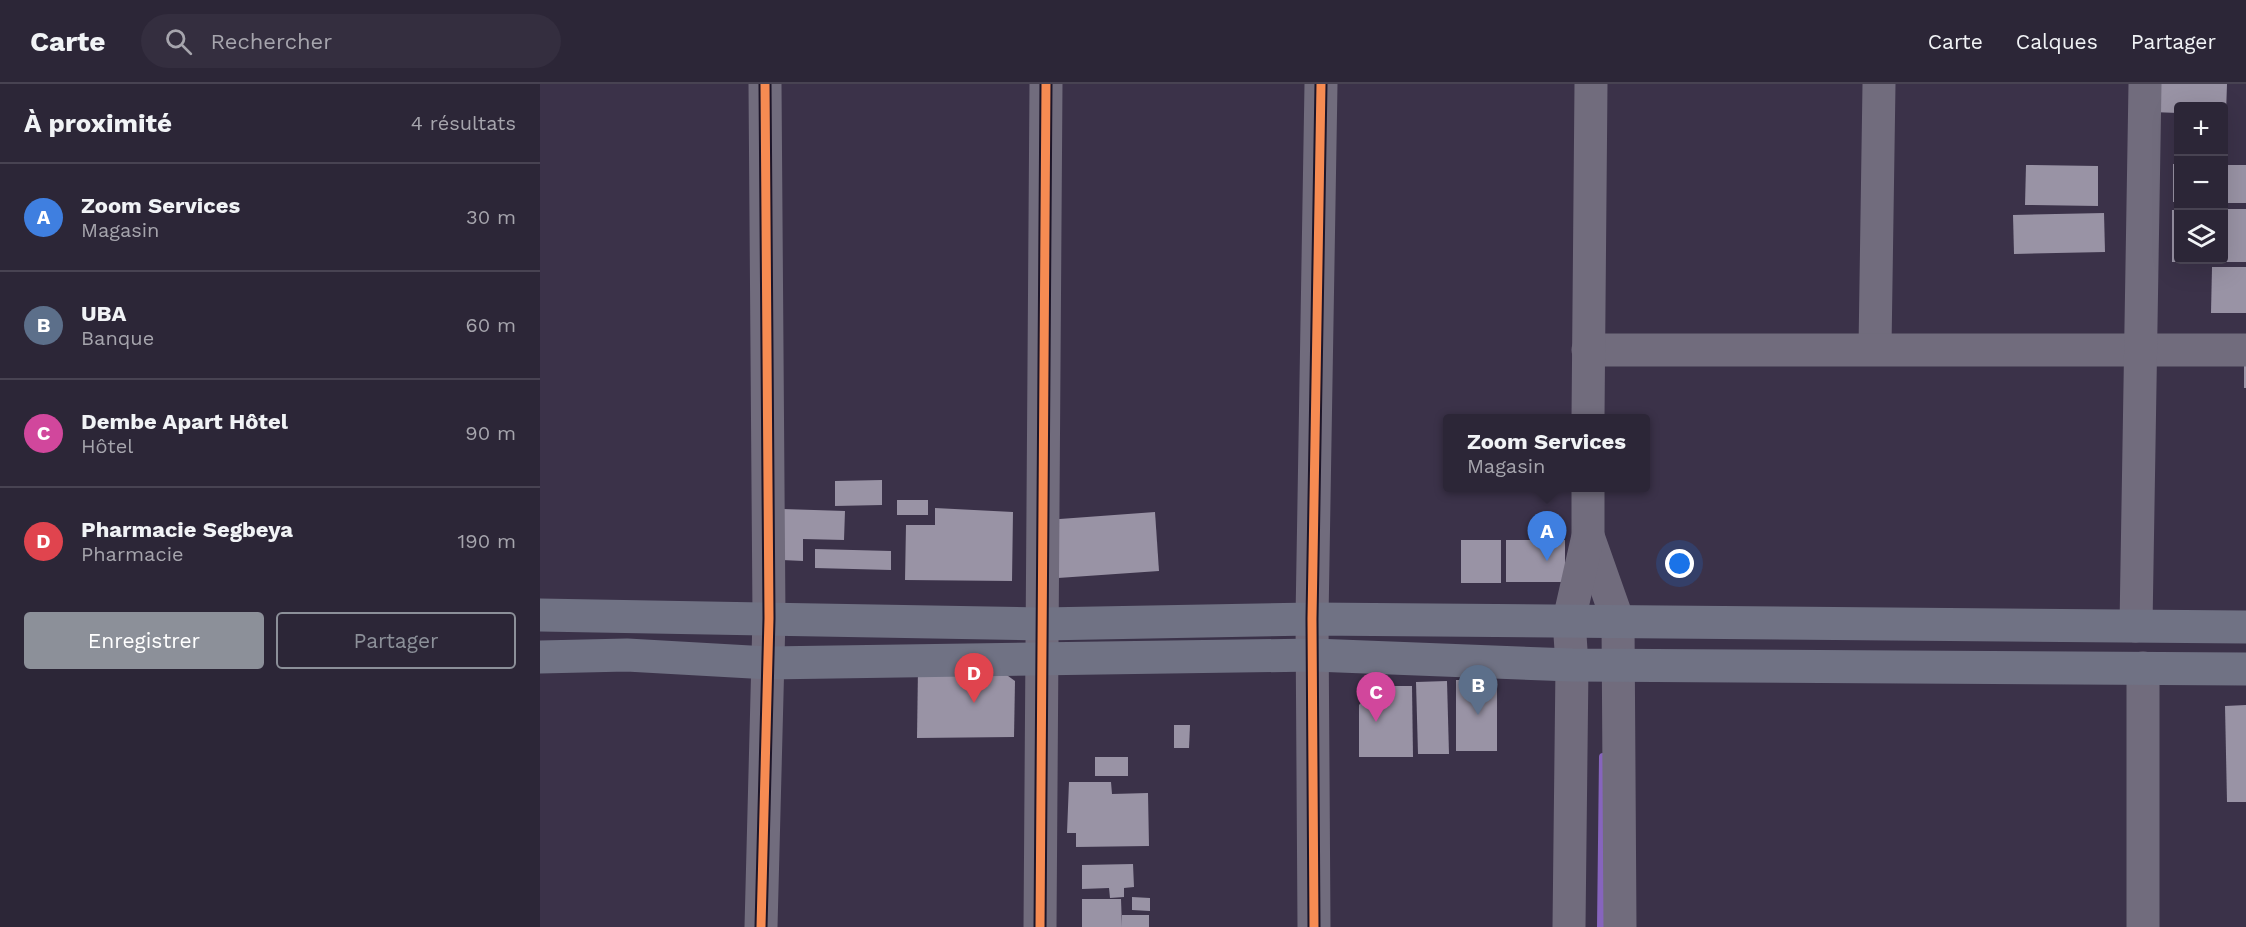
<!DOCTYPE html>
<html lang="fr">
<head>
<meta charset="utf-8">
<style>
	:root { --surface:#2c2637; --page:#342e3f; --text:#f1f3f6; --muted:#a6a5ad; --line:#484352; --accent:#8c9099 }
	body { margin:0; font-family:"Work Sans",sans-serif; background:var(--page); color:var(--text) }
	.controls { position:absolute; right:18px; top:18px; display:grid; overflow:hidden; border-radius:6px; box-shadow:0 6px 24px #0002 }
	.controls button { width:54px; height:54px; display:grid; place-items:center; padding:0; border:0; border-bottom:2px solid var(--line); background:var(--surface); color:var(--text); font:30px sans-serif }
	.you { position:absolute; left:1140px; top:480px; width:21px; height:21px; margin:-15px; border:4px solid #fff; border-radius:50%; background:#1a73e8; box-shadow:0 0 0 9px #1a73e833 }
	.badge { display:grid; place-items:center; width:39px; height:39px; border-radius:50%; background:var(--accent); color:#fff; font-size:20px; font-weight:700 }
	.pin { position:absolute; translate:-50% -50px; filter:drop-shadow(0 2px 3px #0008) }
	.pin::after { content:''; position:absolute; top:32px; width:21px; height:18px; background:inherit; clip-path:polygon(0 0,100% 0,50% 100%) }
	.popup { position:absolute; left:903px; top:330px; width:207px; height:78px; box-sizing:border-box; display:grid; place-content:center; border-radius:6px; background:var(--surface); filter:drop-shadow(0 2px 4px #0005); font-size:20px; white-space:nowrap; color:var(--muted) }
	.popup b { font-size:22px; color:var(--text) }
	.popup::after { content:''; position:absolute; left:50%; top:100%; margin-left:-12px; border:12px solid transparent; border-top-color:var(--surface) }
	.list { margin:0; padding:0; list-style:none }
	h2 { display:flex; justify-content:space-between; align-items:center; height:78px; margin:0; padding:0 24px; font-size:26px }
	h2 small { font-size:20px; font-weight:400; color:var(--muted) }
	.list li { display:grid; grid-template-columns:39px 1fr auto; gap:18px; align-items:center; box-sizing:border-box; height:108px; padding:0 24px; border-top:2px solid var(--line) }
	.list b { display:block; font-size:22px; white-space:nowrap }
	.list p { margin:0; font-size:20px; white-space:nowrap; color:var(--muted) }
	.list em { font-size:20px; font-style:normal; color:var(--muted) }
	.actions { display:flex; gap:12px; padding:18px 24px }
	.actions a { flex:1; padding:14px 0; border:2px solid var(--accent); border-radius:6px; text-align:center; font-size:21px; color:var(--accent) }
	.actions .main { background:var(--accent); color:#fff }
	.icon { flex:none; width:33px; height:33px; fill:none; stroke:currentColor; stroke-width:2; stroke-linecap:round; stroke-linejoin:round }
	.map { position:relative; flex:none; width:1706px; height:843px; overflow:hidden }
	header { display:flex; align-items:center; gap:36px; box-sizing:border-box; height:84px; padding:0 30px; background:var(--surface); border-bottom:2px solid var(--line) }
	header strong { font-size:28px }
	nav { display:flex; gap:33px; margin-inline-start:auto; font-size:21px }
	.search { width:420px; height:54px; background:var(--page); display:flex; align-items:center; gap:15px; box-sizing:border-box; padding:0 21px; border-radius:33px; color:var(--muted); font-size:22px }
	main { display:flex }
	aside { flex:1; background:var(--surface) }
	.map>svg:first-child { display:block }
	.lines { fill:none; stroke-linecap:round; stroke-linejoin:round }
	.stream { stroke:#8664bd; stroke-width:8 }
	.building { fill:#9993a5 }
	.minor { stroke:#716c7d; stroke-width:33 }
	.major { stroke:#707284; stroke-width:33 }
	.cycleway-casing { stroke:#1c1529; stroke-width:13 }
	.cycleway { stroke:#f68b52; stroke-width:9 }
</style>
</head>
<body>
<header>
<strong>Carte</strong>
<div class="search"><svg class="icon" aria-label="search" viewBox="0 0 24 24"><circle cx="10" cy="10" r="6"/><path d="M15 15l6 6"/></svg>Rechercher</div>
<nav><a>Carte</a><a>Calques</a><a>Partager</a></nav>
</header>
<main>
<aside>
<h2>À proximité<small>4 résultats</small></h2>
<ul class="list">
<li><span class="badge" style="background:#3f7fe0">A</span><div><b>Zoom Services</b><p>Magasin</p></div><em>30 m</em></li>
<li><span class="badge" style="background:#5c6f8a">B</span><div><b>UBA</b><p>Banque</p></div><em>60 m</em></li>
<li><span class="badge" style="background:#d1479c">C</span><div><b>Dembe Apart Hôtel</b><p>Hôtel</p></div><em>90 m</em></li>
<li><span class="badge" style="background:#e0444e">D</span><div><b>Pharmacie Segbeya</b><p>Pharmacie</p></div><em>190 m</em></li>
</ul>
<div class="actions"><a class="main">Enregistrer</a><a>Partager</a></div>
</aside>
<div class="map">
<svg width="1706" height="843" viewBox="0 0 1706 843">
	<rect width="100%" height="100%" fill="#3b3249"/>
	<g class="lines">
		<path class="stream" d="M1061,843L1063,673"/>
	</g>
	<g class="building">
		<path d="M1613,0H1687L1686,30H1684V22H1638V29L1612,28Z"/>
		<rect x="1633" y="80" width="5" height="38"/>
		<path d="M1486,81L1558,82V122L1485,121Z"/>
		<rect x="1684" y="81" width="22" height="38"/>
		<path d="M1684,125H1706V178H1632V126H1638V176H1684Z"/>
		<path d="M1564,129L1565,168L1474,170L1473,131Z"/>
		<path d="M1672,183H1706V229H1671Z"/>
		<rect x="1704" y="273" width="2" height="31"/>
		<path d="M342,396V421L295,422V397Z"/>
		<rect x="357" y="416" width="31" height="15"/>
		<path d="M395,424L473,428L472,497L365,496L366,441H395Z"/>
		<path d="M243,425L305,427L304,456L263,455V477L242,476Z"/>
		<path d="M615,428L619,487L518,494L506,436Z"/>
		<rect x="921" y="456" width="40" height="43"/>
		<rect x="966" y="456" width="59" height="42"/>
		<path d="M275,465L351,467V486L275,484Z"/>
		<path d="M378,584L464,589L475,597L474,653L377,654Z"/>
		<rect x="916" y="596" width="41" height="71"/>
		<path d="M907,597L909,670H878L876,598Z"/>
		<path d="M835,602H872L873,673H819V621Z"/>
		<path d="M1706,621V718H1687L1685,622Z"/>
		<path d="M634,641H650L649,664H634Z"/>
		<rect x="555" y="673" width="33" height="19"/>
		<path d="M529,698H571L572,710L608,709L609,762L536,763V749H527Z"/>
		<path d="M593,780L594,803L584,804V813L570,814L569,804L542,805V781Z"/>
		<path d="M592,813L610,814V827L592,826Z"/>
		<path d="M542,815H581L582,843H542Z"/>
		<rect x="582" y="831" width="27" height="12"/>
	</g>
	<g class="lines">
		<g class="minor">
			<path d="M1335,264L1339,0"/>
			<path d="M1048,266H1706"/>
			<path d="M1048,334L1051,0"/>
			<path d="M1048,452L1078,537L1080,843"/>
			<path d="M1596,542L1605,0"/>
			<path d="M1603,584V843"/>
			<path d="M221,843L229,534L225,0"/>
			<path d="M500,843L506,0"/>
			<path d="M774,843L772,535L781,0"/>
			<path d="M1029,843L1032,581L1029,536L1048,452V404"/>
		</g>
		<g class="major">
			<path d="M0,531L502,540L772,535L1706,543"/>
			<path d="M0,573L87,571L227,579L774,571L1032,581L1706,585"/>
		</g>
		<defs>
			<g id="cycleway">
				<path d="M221,843L229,534L225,0"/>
				<path d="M500,843L506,0"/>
				<path d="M774,843L772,535L781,0"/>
			</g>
		</defs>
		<use href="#cycleway" class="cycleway-casing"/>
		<use href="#cycleway" class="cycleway"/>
	</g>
</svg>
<div class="controls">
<button>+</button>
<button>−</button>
<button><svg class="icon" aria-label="layers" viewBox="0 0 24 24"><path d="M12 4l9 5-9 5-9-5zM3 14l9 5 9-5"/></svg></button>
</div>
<div class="you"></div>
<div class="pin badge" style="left:1007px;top:477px;background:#3f7fe0">A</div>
<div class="popup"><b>Zoom Services</b>Magasin</div>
<div class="pin badge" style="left:938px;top:631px;background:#5c6f8a">B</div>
<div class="pin badge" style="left:836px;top:638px;background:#d1479c">C</div>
<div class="pin badge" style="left:434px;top:619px;background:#e0444e">D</div>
</div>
</main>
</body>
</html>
